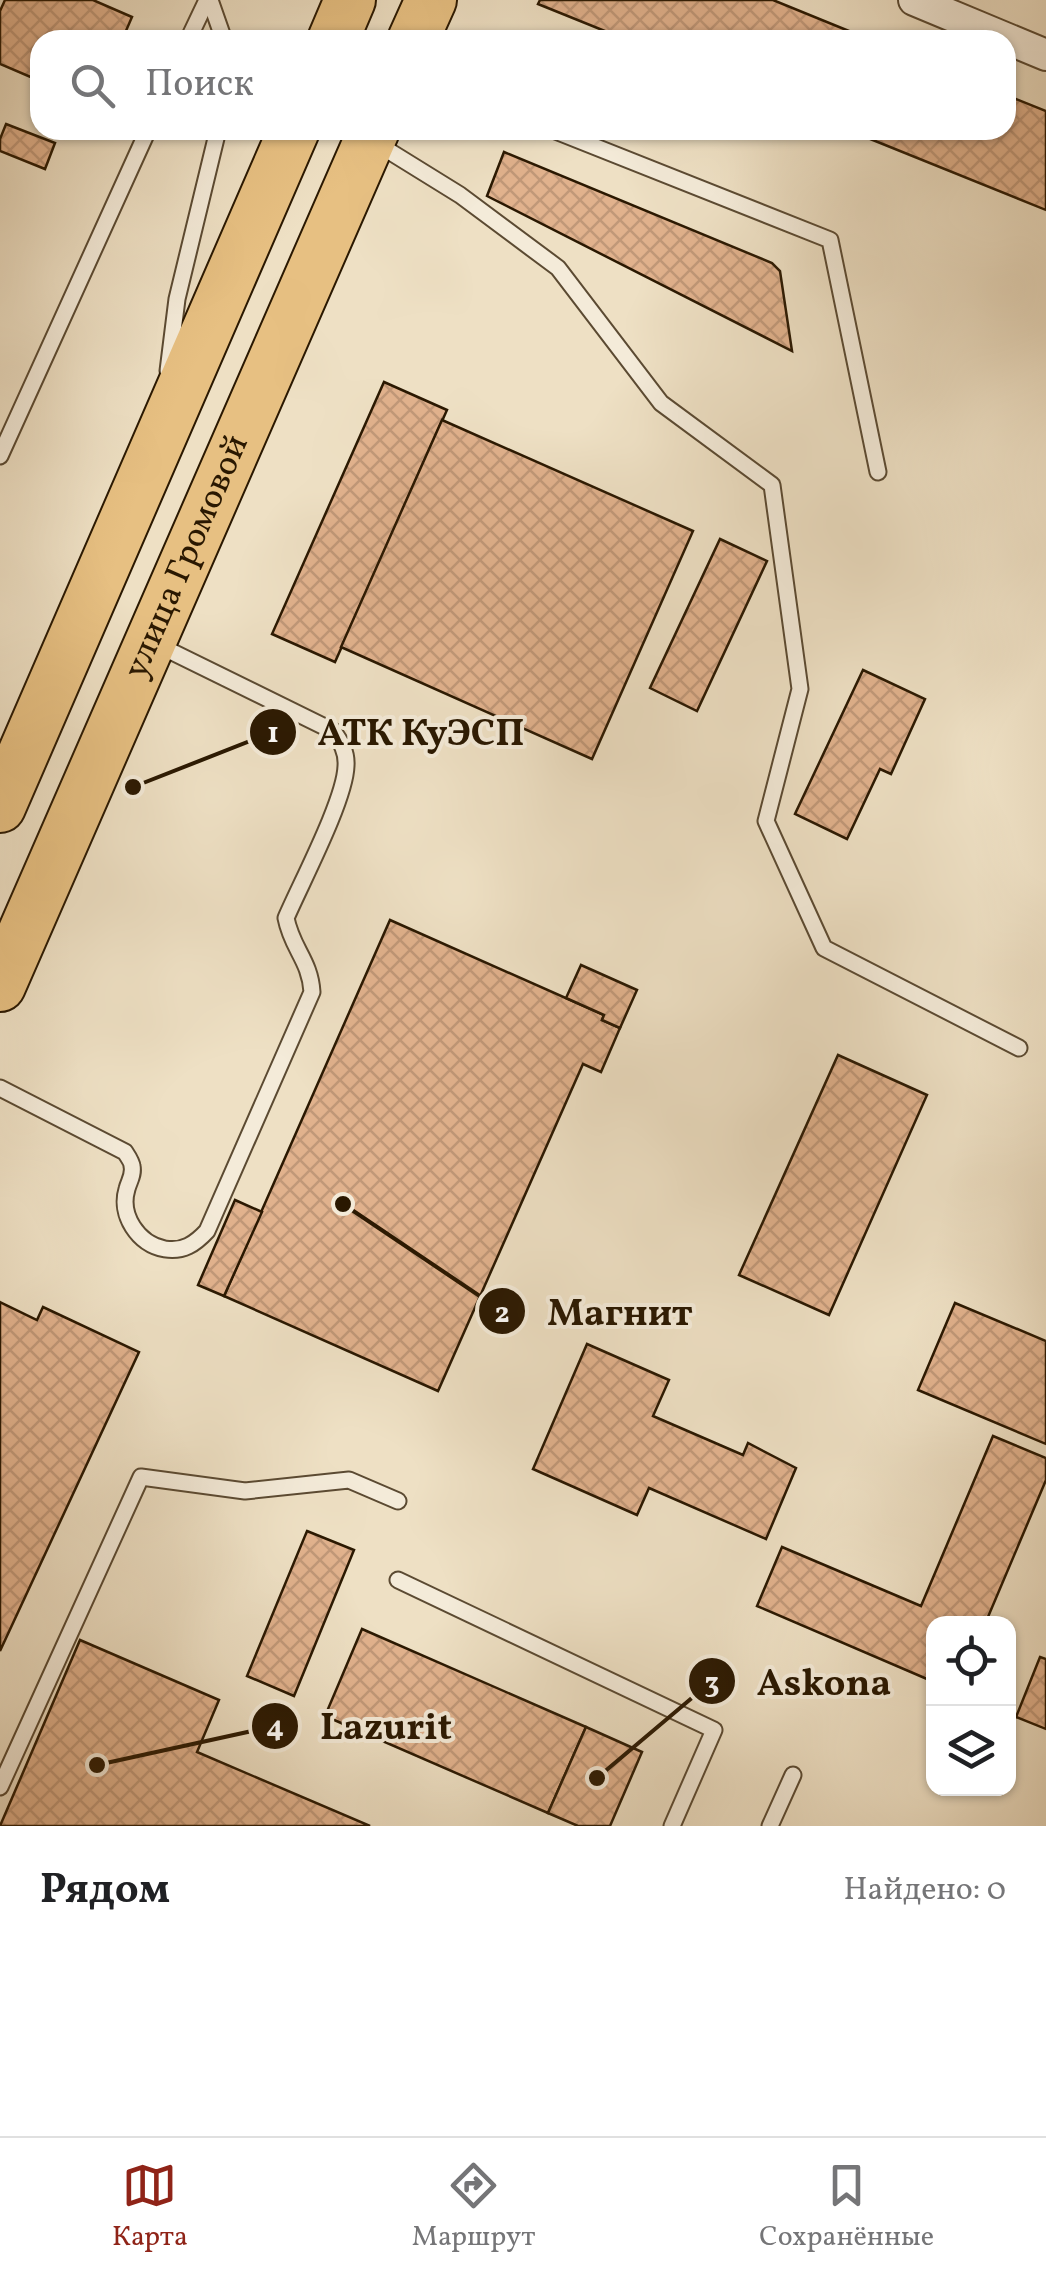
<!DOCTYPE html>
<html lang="ru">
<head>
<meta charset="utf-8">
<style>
	:root { --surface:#fff; --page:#f6f6f6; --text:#202124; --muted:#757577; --line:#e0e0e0; --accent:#8f2418 }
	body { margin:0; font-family:Vollkorn,serif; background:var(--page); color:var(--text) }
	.controls { position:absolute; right:30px; bottom:30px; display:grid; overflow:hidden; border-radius:20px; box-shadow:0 2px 8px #0004 }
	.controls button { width:90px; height:90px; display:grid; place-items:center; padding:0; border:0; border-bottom:2px solid var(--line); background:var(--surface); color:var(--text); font:50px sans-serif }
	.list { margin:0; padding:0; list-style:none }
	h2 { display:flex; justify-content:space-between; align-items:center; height:130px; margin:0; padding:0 40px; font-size:42px }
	h2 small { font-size:32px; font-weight:400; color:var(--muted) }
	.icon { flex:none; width:55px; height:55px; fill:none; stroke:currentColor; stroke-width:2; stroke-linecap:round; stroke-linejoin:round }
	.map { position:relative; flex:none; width:1046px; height:1826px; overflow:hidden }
	.search { position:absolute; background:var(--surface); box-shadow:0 2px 8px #0004; left:30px; right:30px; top:30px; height:110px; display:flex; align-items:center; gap:25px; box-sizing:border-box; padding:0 35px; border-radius:30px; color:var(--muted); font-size:38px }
	.sheet { height:310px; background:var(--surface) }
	nav { display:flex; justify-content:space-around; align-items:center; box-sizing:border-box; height:140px; border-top:2px solid var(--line); background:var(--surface); font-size:28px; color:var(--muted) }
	nav a { display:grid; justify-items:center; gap:5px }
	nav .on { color:var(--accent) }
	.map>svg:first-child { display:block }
	.building { fill:url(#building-cross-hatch); stroke:#2a1801; stroke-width:2.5 }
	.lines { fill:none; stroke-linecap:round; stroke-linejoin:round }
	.lane-casing { stroke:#5b4a32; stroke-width:19 }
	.street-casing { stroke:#5b4a32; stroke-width:34 }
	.primary-casing { stroke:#2a1801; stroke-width:54 }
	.lane { stroke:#f4ebd9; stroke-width:15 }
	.street { stroke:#f4ebd9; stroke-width:30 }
	.primary { stroke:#e7c082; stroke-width:50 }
	.labels { text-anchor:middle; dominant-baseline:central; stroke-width:8; stroke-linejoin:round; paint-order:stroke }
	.street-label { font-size:35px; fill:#2a1801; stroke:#f4ebd9 }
	.leader { fill:none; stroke:#2a1801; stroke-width:4 }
	.callout-dot { fill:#2a1801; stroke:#f4ebd9; stroke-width:4 }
	.mark-label { font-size:30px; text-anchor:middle; font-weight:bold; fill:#fff }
	.callout-label { font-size:38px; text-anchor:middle; font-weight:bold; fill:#2a1801; stroke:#f4ebd9; stroke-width:8; stroke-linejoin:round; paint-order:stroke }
</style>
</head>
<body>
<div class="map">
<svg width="1046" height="1826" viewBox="0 0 1046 1826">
	<defs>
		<pattern id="building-cross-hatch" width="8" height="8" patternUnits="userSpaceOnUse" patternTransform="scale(2.5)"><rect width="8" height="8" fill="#e1b28d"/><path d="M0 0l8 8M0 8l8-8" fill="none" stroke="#c19878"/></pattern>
	</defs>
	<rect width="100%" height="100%" fill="#eee0c4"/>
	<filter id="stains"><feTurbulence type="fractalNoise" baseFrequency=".002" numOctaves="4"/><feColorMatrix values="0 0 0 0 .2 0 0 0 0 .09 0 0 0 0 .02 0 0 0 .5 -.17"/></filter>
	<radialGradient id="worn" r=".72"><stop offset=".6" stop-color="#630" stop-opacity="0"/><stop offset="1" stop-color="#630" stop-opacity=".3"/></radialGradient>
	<g class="building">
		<path d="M5,0H93L132,17L122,40H40V81L0,64V11Z"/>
		<path d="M540,0H773L871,40H627L538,4Z"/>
		<path d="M1006,95L1046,111V210L848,130H1006Z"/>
		<path d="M6,124L55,143L45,169L0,151V139Z"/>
		<path d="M504,152L772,263L780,271L792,351L487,196Z"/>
		<path d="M384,382L447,410L335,662L272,634Z"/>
		<path d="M442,420L693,531L592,759L341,647Z"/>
		<path d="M720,539L767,561L697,711L650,688Z"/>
		<path d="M863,670L925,699L891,774L880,769L847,839L795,814Z"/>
		<path d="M390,920L604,1015L602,1020L620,1028L601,1072L583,1064L438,1391L224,1296Z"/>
		<path d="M581,965L637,990L620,1028L602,1020L604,1015L566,998Z"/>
		<path d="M838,1055L927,1095L829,1315L739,1275Z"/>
		<path d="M235,1200L262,1212L224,1296L198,1285Z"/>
		<path d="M0,1302L37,1320L43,1307L139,1352L0,1651Z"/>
		<path d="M955,1303L1046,1341V1444L918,1390Z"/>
		<path d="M587,1344L669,1380L653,1416L743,1455L748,1443L796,1468L766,1539L649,1488L637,1515L533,1469Z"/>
		<path d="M993,1436L1046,1458V1480L985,1624H934V1682L757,1606L782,1547L921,1606Z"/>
		<path d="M307,1531L354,1550L294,1696L247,1676Z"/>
		<path d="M362,1629L586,1727L548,1813L325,1716Z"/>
		<path d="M80,1640L219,1700L197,1752L370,1826H0Z"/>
		<path d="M1040,1657L1046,1659V1729L1016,1717Z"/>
		<path d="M586,1727L642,1752L610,1826H578L548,1813Z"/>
	</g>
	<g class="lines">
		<defs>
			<g id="lane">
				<path d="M210,0L224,40"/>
				<path d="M188,40L207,0"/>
				<path d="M553,130L830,240L878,472"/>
				<path d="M376,143L460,195L558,268L661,403L772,485L800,689L766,821L824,948L1019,1048"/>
				<path d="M168,371L177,299L218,130"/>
				<path d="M0,456L148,130"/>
				<path d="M0,1088L125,1152C127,1155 132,1163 132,1166C134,1175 129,1181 127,1189C119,1215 138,1244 165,1249C183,1252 195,1244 207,1231L312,992C310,960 292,949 286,918C301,883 345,800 346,766C347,752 341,742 333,731L156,644"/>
				<path d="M398,1580L714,1730L672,1826"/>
				<path d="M0,1787L141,1477L245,1491L349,1480L398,1501"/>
				<path d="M770,1826L793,1775"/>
			</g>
			<path id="street" d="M914,0L1046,55"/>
			<g id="primary">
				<path d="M333,40L350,0"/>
				<path d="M413,40L431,0"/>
				<path d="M0,807L294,130"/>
				<path id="s1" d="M0,986L374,130"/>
			</g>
		</defs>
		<use href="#lane" class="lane-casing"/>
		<use href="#street" class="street-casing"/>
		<use href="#primary" class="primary-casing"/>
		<use href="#lane" class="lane"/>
		<use href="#street" class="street"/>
		<use href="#primary" class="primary"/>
	</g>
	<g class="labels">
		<g class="street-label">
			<text stroke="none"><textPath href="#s1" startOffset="468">улица Громовой</textPath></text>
		</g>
	</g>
	<path class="leader" d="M133 787L273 732M343 1204L502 1311M597 1778L712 1681M97 1765L275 1726"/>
	<g class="callout-dot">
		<circle cx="133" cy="787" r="10"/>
		<circle cx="343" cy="1204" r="10"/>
		<circle cx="597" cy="1778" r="10"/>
		<circle cx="97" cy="1765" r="10"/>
		<circle cx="273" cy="732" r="25"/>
		<circle cx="502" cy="1311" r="25"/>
		<circle cx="712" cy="1681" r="25"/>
		<circle cx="275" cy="1726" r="25"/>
	</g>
	<g class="mark-label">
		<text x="273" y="742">1</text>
		<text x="502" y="1322">2</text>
		<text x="712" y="1692">3</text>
		<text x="275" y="1736">4</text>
	</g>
	<g class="callout-label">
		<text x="421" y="745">АТК КуЭСП</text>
		<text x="620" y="1325">Магнит</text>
		<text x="824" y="1695">Askona</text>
		<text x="386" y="1739">Lazurit</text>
	</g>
	<rect width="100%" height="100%" filter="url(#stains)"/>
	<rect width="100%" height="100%" fill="url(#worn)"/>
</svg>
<div class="controls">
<button><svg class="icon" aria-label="locate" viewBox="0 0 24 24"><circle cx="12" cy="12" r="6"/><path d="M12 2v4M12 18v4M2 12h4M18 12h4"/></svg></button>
<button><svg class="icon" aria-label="layers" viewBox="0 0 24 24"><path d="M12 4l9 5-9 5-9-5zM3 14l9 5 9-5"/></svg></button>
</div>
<div class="search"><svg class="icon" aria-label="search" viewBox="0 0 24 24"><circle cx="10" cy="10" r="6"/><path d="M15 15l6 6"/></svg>Поиск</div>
</div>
<section class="sheet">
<h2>Рядом<small>Найдено: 0</small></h2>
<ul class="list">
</ul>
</section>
<nav>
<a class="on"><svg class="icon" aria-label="map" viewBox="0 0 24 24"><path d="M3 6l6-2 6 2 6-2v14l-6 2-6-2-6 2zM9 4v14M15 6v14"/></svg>Карта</a>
<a><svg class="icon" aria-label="directions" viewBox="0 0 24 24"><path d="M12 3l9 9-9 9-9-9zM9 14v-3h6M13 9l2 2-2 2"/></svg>Маршрут</a>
<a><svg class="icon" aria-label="saved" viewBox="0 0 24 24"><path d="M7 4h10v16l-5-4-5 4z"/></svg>Сохранённые</a>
</nav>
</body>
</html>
